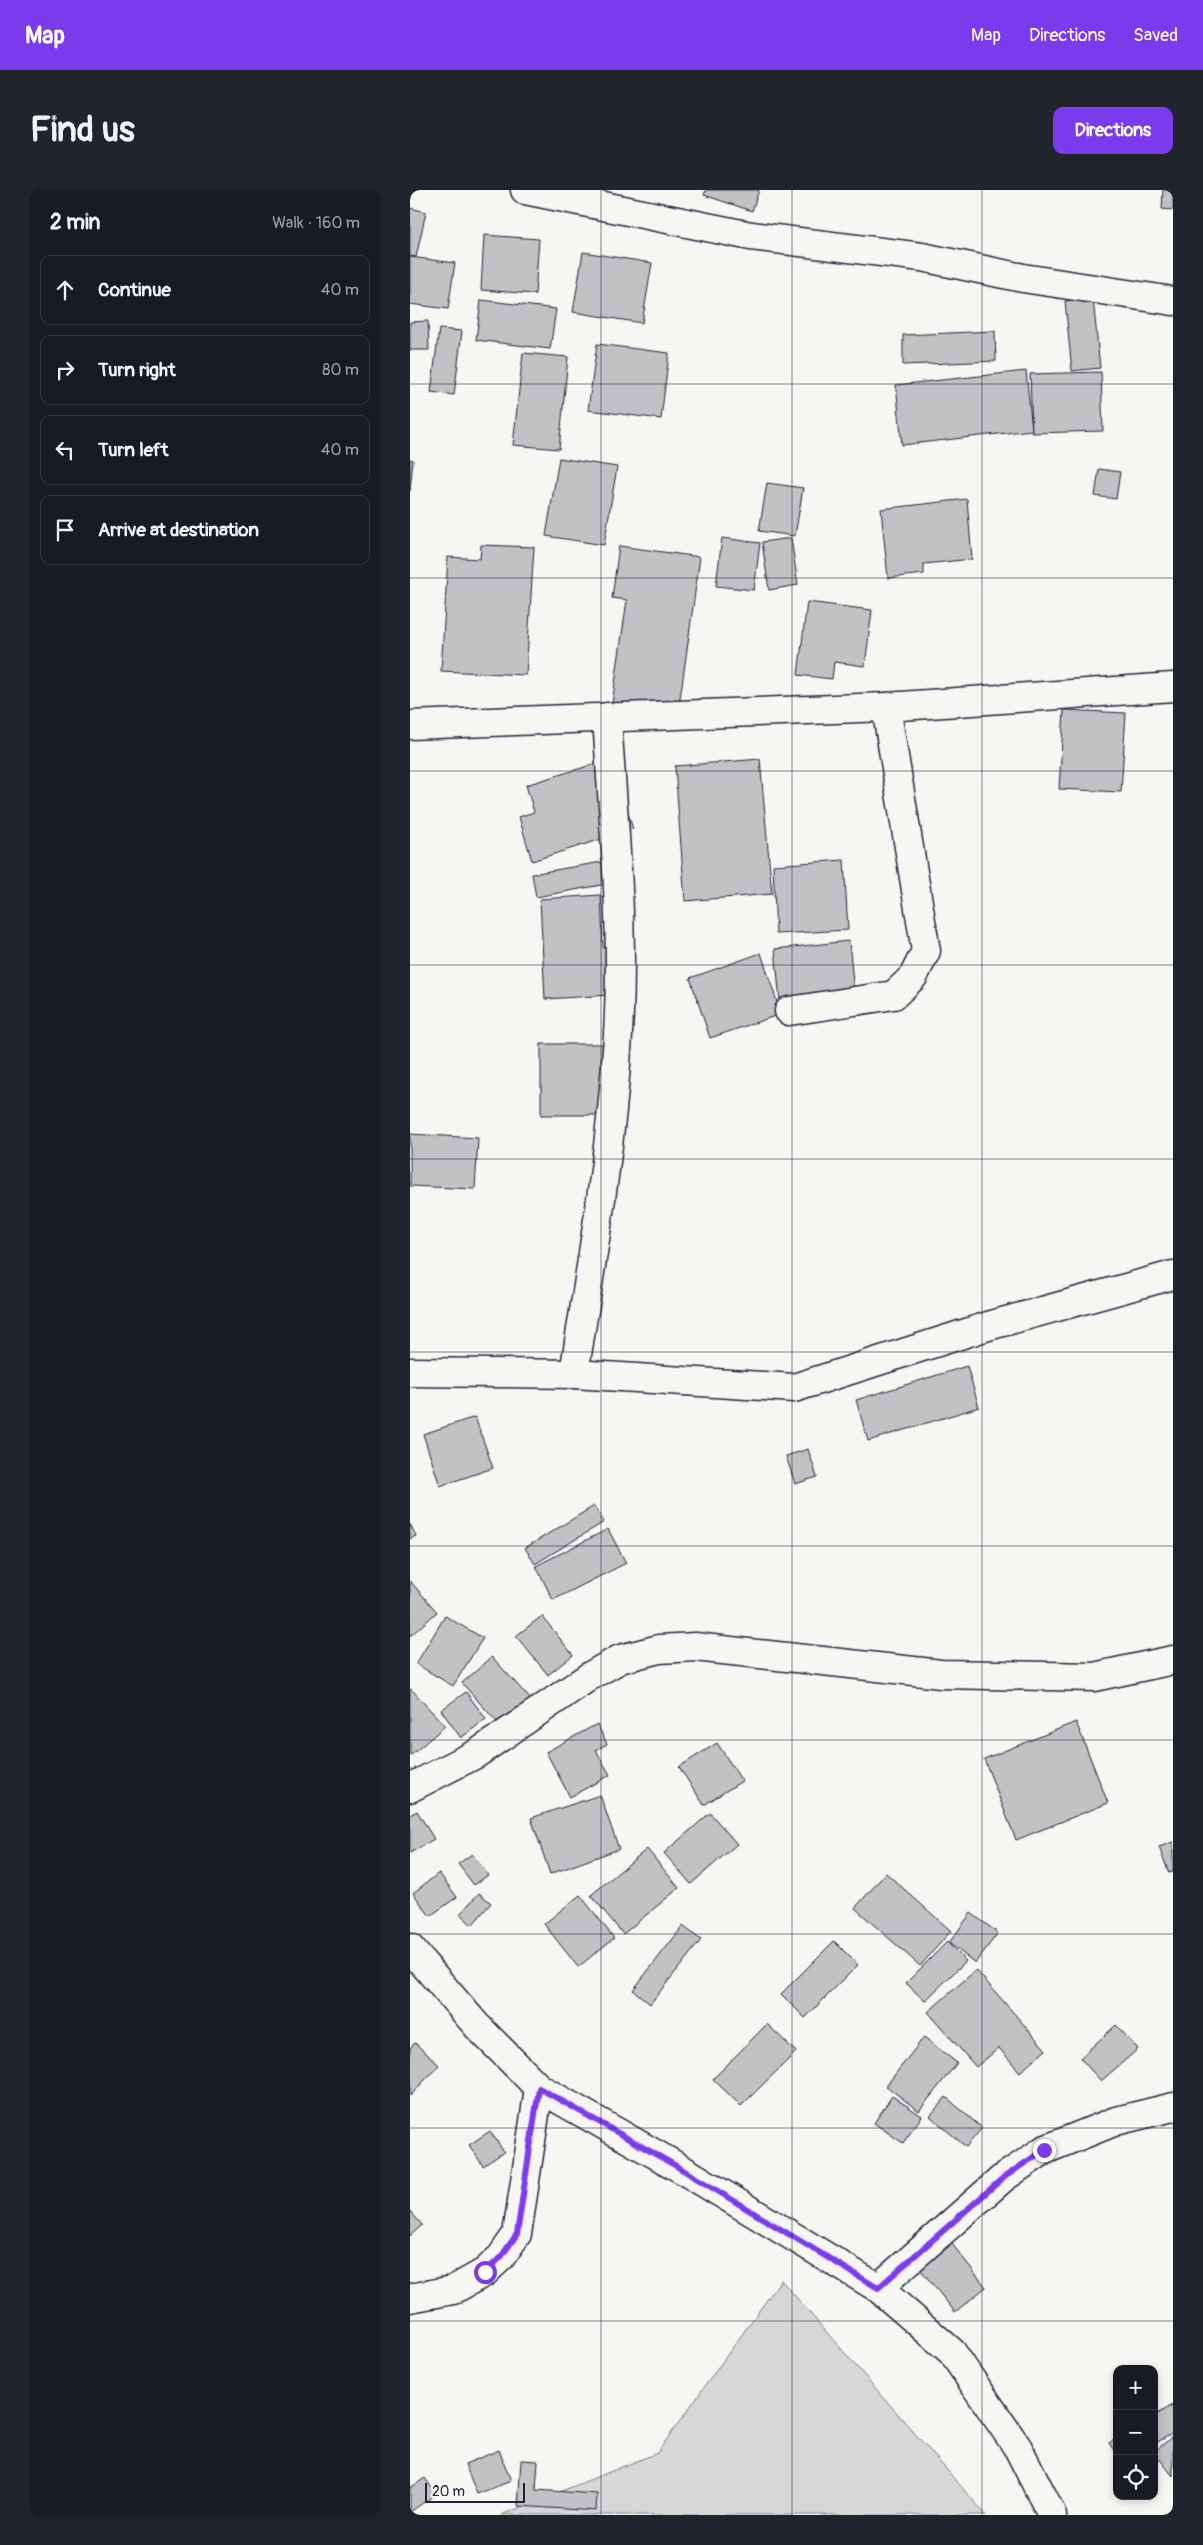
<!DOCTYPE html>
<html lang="en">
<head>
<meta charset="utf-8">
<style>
	:root { --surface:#171b24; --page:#20242c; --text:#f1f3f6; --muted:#9ea1a6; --line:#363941; --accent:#7c3aed }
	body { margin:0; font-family:Pangolin,sans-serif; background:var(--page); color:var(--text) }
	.controls { position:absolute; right:15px; bottom:15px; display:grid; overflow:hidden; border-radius:10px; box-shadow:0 2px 8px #0003 }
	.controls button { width:45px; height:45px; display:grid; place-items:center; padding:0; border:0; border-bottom:1px solid var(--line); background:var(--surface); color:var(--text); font:25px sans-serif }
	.scale { position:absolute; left:15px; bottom:12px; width:100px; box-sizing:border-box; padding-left:5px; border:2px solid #22223b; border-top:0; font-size:14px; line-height:18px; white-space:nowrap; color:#22223b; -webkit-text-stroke:4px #f6f6f2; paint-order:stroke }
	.stop { position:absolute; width:15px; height:15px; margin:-11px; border:4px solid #7c3aed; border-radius:50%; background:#fff }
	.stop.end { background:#7c3aed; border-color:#fff; box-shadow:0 1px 5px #0008 }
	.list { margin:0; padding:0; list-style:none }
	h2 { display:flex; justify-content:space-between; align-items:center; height:65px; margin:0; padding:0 20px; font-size:21px }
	h2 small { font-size:16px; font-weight:400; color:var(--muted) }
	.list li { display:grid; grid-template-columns:32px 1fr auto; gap:15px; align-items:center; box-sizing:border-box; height:70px; margin:0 10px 10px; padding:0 10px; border:1px solid var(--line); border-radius:10px }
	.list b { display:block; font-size:19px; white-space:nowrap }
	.list em { font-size:16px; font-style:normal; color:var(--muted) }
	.icon { flex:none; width:28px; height:28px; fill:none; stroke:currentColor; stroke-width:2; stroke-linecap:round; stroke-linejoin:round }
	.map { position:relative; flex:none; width:763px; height:2325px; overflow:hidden; border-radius:10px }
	header { display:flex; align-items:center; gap:30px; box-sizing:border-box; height:70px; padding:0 25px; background:var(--accent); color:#fff }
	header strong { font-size:24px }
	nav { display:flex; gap:28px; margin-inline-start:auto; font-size:18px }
	.intro { display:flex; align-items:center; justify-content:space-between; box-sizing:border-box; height:120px; padding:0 30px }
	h1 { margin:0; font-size:35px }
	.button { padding:12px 22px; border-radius:10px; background:var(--accent); color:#fff; font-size:18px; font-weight:700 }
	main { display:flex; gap:30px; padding:0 30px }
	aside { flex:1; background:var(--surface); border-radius:10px; box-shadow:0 2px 8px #0003 }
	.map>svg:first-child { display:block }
	.green { fill:#d7d7d7; stroke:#7c7c89 }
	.building { fill:#c2c2c4; stroke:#22223b }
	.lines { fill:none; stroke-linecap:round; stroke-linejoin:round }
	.minor-casing { stroke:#22223b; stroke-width:31 }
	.tertiary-casing { stroke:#22223b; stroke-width:31 }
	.minor { stroke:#f6f6f2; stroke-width:28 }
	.tertiary { stroke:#f6f6f2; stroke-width:28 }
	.route { stroke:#7c3aed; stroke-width:6 }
	.grid { fill:none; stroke:#22223b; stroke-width:1; stroke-opacity:0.55 }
</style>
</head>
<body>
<header>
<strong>Map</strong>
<nav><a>Map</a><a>Directions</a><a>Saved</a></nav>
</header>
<div class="intro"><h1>Find us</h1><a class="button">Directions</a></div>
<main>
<aside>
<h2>2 min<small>Walk · 160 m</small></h2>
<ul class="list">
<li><svg class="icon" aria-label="ahead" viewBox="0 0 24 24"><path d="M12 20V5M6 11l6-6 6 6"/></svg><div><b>Continue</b></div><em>40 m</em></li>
<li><svg class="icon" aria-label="right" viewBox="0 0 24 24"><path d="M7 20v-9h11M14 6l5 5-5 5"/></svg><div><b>Turn right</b></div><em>80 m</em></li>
<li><svg class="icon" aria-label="left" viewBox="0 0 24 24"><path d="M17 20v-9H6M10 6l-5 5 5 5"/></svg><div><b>Turn left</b></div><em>40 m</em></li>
<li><svg class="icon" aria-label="arrive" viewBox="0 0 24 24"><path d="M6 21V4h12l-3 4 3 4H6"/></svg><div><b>Arrive at destination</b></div></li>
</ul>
</aside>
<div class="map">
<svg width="763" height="2325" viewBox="0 0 763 2325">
	<rect width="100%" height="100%" fill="#f6f6f2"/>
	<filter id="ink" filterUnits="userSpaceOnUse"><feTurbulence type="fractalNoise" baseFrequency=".02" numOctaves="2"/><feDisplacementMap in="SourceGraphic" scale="10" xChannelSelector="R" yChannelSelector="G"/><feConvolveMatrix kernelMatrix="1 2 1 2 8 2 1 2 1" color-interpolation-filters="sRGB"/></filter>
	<g filter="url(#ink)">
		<path class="green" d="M371,2090L576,2325H91L247,2263Z"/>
		<g class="building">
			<path d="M296,0H349L342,21L294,5Z"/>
			<path d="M753,0H763V20L752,19Z"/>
			<path d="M0,18L16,22L6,67L0,66Z"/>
			<path d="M74,45L129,49L125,104L71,100Z"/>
			<path d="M173,62L242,73L232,133L163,122Z"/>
			<path d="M0,67L45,73L38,119L0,114Z"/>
			<path d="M683,108L690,178L662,181L655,111Z"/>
			<path d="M71,110L146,119L140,159L66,150Z"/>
			<path d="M18,131L19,160H0V132Z"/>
			<path d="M29,139L52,141L44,205L21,202Z"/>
			<path d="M585,141L586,171L493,175V145Z"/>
			<path d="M187,154L259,163L251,229L178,220Z"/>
			<path d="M113,163L158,167L149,259L103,255Z"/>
			<path d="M616,181L622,240L492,255L486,195Z"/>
			<path d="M691,182L693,241L622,243L620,184Z"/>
			<path d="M149,268L207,277L194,355L136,346Z"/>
			<path d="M0,269L3,270L0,301Z"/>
			<path d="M689,279L710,282L706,309L685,306Z"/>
			<path d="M357,293L393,298L385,346L349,341Z"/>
			<path d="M557,309L562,369L514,374V384L478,388L471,319Z"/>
			<path d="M312,348L350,353L344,400L306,396Z"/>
			<path d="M381,348L388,395L359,400L352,352Z"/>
			<path d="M71,355L124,357L116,485L31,481L38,367L70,369Z"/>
			<path d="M209,356L290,367L268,523L202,514L217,410L202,408Z"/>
			<path d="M397,412L462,420L455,476L424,472L422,489L388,485Z"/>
			<path d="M654,520L716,523L711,602L649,599Z"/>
			<path d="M201,569L223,639L122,671L109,627L124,622L116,595Z"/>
			<path d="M350,569L362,704L275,711L265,576Z"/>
			<path d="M209,669L213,691L126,707L122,684Z"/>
			<path d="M434,670L438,740L366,744L363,675Z"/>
			<path d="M191,705L193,757L216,756L218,804L135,809L130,709Z"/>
			<path d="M439,751L445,814L371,822L365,759Z"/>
			<path d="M351,763L371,824L300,848L280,788Z"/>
			<rect x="131" y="854" width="84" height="71"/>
			<path d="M0,944L68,948L65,999L0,996Z"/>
			<path d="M557,1176L569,1217L458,1251L446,1210Z"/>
			<path d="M65,1227L83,1278L30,1296L13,1244Z"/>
			<path d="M398,1259L407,1287L385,1294L376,1266Z"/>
			<path d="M184,1316L194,1332L125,1374L115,1358Z"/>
			<path d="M0,1334L6,1346L0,1349Z"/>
			<path d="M198,1339L216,1373L143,1410L126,1376Z"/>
			<path d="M0,1391L27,1422L0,1446Z"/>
			<path d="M35,1426L73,1448L43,1496L6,1474Z"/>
			<path d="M132,1426L163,1465L138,1485L106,1446Z"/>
			<path d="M82,1467L124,1513L94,1540L52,1493Z"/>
			<path d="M1,1499L35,1536L0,1566V1500Z"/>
			<path d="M56,1502L76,1529L51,1548L31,1520Z"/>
			<path d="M666,1532L698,1613L606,1650L574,1569Z"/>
			<path d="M187,1534L197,1554L186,1560L200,1585L160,1607L136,1562Z"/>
			<path d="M307,1553L332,1591L294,1615L269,1577Z"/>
			<path d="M190,1605L209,1659L140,1684L121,1628Z"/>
			<path d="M7,1621L24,1649L0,1663V1625Z"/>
			<path d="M300,1623L327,1654L281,1694L254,1663Z"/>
			<path d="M763,1652V1682L759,1683L749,1657Z"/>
			<path d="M237,1659L269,1698L213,1744L181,1705Z"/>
			<path d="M62,1664L78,1685L64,1695L48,1674Z"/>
			<path d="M29,1683L47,1707L20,1726L3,1703Z"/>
			<path d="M476,1683L541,1741L510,1776L445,1718Z"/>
			<path d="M69,1703L81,1713L62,1735L50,1724Z"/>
			<path d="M170,1705L204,1748L168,1777L134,1734Z"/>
			<path d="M561,1723L588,1743L565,1773L539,1753Z"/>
			<path d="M273,1736L291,1750L240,1814L223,1800Z"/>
			<path d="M424,1751L448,1775L395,1828L371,1804Z"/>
			<path d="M537,1752L556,1771L515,1811L496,1793Z"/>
			<path d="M566,1780L636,1860L610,1882L589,1858L566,1877L518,1822Z"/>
			<path d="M357,1834L386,1862L331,1916L303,1889Z"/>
			<path d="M706,1835L728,1859L691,1891L670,1868Z"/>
			<path d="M514,1847L547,1873L509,1921L476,1896Z"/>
			<path d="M5,1853L29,1875L0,1906V1858Z"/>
			<path d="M482,1906L512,1926L493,1953L464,1933Z"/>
			<path d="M536,1907L572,1938L556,1957L520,1926Z"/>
			<path d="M80,1941L94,1962L73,1976L59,1955Z"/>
			<path d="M0,2021L12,2035L0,2046Z"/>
			<path d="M542,2054L576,2097L545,2122L510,2079Z"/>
			<path d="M763,2215V2243L744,2254V2226Z"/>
			<path d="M763,2246V2286L744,2262Z"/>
			<path d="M707,2248V2265L699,2253Z"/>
			<path d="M89,2260L101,2291L67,2304L55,2274Z"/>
			<path d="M111,2270L128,2271L126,2300L187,2304L186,2321L108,2316Z"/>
			<path d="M15,2288L26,2304L0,2322V2298Z"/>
		</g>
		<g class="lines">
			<defs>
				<g id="minor">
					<path d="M115,0L341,46L512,67L613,88L763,111"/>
					<path d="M0,535L476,517L763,497"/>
					<path d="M379,821L484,805L503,787L516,761L476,517"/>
					<path d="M0,1182L164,1184L384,1198L578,1136L763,1085"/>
					<path d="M164,1184C185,1049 210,913 210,776C210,693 202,610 197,527"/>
					<path d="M0,1598L66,1564L180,1486L210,1469L249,1459L285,1457L531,1484L684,1487L763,1470"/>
					<path d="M468,2098L593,1988L634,1960L706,1931L763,1917"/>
					<path d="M0,2108L43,2100L75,2082L91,2067L107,2044L129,1898"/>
				</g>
				<path id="tertiary" d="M0,1758L67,1836L129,1898L268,1977L468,2098L542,2162L608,2258L642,2325"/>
			</defs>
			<use href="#minor" class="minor-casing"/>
			<use href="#tertiary" class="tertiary-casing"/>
			<use href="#minor" class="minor"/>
			<use href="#tertiary" class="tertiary"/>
		</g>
	</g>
	<g class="lines" filter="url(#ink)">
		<path class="route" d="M75,2082L91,2067L107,2044L129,1898L268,1977L468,2098L593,1988L634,1960"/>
	</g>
	<path class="grid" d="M191,0V2325M382,0V2325M572,0V2325M0,194H763M0,388H763M0,581H763M0,775H763M0,969H763M0,1162H763M0,1356H763M0,1550H763M0,1744H763M0,1938H763M0,2131H763"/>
</svg>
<div class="controls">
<button>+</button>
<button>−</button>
<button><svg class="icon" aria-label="locate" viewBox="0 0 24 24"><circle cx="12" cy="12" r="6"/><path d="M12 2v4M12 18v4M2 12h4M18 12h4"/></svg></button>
</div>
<div class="scale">20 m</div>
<div class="stop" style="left:75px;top:2082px"></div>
<div class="stop end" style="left:634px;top:1960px"></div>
</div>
</main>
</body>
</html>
